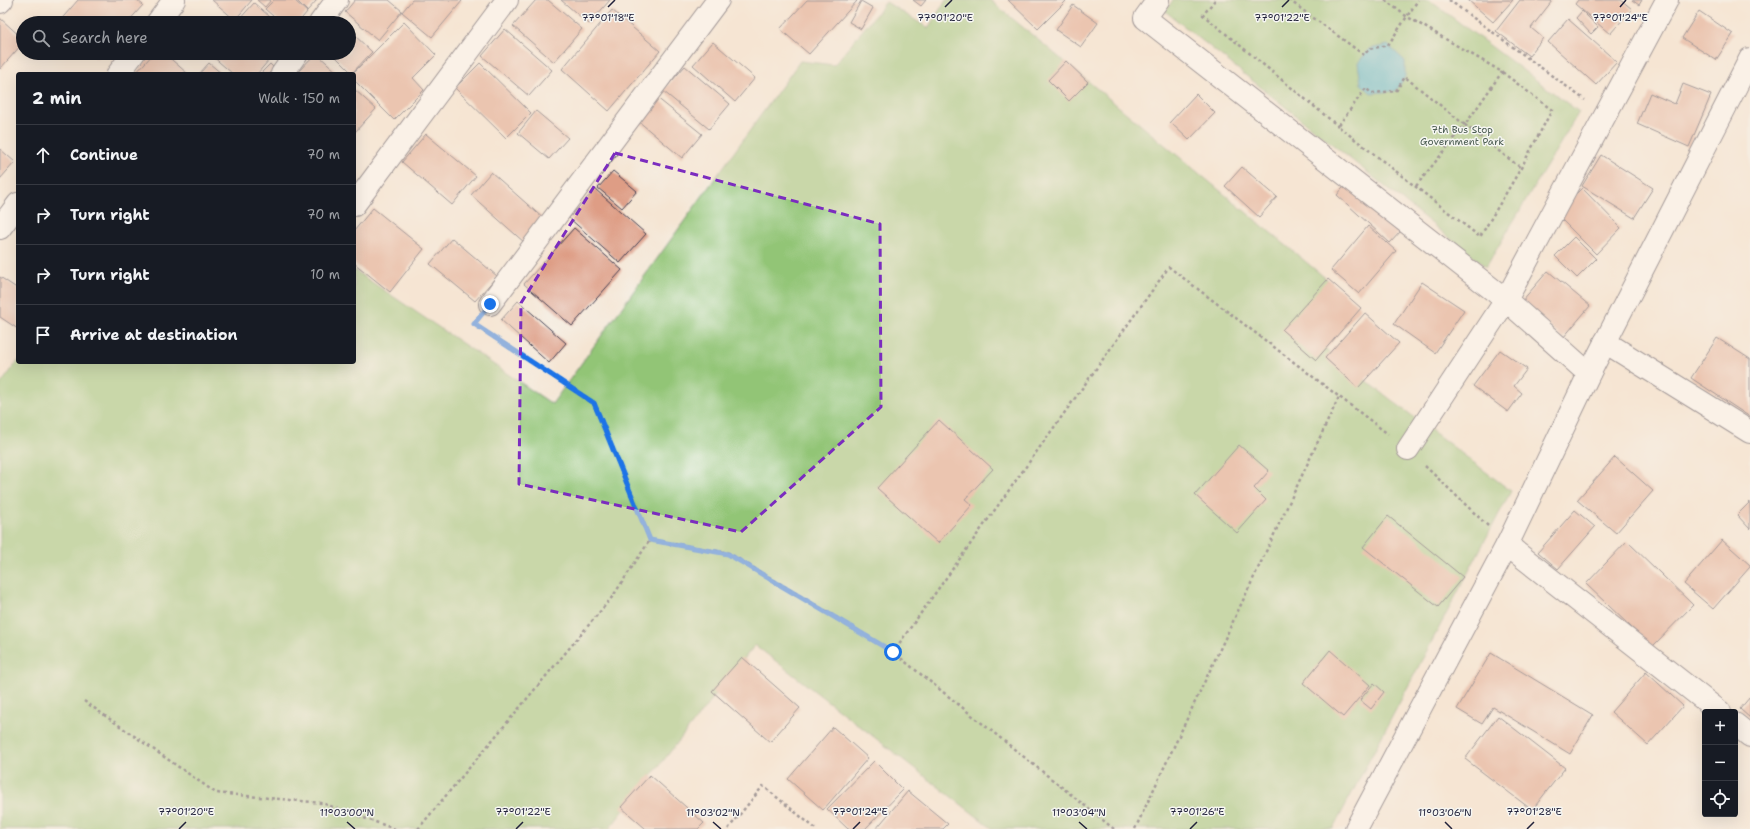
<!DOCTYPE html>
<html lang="en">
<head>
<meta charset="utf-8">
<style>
	:root { --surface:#171b24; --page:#242831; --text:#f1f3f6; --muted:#9ea1a6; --line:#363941 }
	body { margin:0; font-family:"Shantell Sans",sans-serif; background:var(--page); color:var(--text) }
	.controls { position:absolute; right:12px; bottom:12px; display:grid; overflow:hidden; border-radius:4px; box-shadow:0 4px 16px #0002 }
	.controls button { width:36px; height:36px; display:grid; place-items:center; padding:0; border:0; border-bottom:1px solid var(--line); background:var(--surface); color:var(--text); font:20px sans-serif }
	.stop { position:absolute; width:12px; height:12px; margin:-9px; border:3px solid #1a73e8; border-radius:50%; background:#fff }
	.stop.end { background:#1a73e8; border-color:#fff; box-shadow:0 1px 4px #0008 }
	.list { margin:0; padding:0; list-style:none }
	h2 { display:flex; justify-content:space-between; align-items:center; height:52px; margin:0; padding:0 16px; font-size:17px }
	h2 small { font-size:13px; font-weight:400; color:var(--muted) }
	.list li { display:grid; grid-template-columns:26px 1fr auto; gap:12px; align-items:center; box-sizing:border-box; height:60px; padding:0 16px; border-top:1px solid var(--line) }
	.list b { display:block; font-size:15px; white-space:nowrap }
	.list em { font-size:13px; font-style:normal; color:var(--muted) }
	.icon { flex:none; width:22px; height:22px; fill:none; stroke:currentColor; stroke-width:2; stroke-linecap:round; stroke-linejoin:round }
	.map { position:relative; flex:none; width:1750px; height:829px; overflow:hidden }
	.search { position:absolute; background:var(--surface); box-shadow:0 4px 16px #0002; left:16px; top:16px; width:340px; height:44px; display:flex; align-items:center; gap:10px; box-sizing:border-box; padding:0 14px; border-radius:22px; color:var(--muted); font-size:15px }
	.panel { position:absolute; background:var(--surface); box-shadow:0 4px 16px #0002; left:16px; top:72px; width:340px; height:292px; border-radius:4px }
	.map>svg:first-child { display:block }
	.green { fill:#92c576; stroke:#5a7458 }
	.water { fill:#4bb5c9; stroke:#366c82 }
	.building { fill:#de9d85 }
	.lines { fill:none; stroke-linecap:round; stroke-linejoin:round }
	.minor-casing { stroke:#423f52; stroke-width:24 }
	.tertiary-casing { stroke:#423f52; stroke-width:24 }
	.path { stroke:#423f52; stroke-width:2.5; stroke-dasharray:3 3; stroke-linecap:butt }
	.minor { stroke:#fff; stroke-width:22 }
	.tertiary { stroke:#fff; stroke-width:22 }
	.route { stroke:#1a73e8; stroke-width:5 }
	.marked { fill:none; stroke:#7b2cbf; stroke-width:3; stroke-dasharray:8 5; stroke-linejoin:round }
	.ticks { fill:none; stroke:#22223b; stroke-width:1.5 }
	.labels { text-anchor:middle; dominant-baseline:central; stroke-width:3; stroke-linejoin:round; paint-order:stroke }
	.park-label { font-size:10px; fill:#495b50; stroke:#f6f6f2 }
	.ticks-label { font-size:10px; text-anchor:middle; fill:#22223b; stroke:#f6f6f2; stroke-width:3; stroke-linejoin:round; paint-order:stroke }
</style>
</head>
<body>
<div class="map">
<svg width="1750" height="829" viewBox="0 0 1750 829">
	<rect width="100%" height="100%" fill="#f6f6f2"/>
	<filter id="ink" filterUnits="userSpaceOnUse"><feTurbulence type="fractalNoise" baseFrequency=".025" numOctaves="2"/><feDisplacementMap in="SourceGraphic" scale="8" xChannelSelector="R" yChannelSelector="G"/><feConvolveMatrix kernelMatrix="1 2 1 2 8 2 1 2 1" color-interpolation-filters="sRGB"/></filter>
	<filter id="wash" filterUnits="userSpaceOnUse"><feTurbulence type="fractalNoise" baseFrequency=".012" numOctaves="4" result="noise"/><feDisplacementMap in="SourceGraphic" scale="16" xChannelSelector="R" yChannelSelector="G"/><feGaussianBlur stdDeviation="0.9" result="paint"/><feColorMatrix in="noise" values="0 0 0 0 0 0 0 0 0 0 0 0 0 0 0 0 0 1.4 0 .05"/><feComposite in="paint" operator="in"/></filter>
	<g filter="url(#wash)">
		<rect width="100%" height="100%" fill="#f5e5d3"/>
		<g class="green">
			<path d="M946,0H990L1329,281L1297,328L1511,491L1333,829H993L755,645L609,829H0V385L18,361L354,362V270L552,404L800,61L834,65L886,2L928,28Z"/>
			<path d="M1173,0H1429L1579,112L1486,267L1165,11Z"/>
		</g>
		<path class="water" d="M1388,45L1405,61V77L1396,91L1371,93L1361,84L1358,63L1369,49Z"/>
		<g id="blocks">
			<g class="building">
				<path d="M78,0H137L143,5L127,23H58Z"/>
				<path d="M212,0H252L235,20Z"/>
				<path d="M257,0H271L265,7Z"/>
				<path d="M274,0H294L307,12L298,23H281L265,9Z"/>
				<path d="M296,0H317L307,11Z"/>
				<path d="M355,0H389L402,11L378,40L345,12Z"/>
				<path d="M412,0H461L462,1L432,37L402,12Z"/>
				<path d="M536,0H548L582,29L554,62L513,26Z"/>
				<path d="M561,0H610L589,24Z"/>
				<path d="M807,0H855L857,1L809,54L780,29Z"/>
				<path d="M913,0H926L921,6Z"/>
				<path d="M1008,0H1067L1038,29Z"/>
				<path d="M1468,0H1513L1493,22Z"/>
				<path d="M1520,0L1552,1L1531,28L1543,38L1529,56L1496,31Z"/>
				<path d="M1578,0H1621L1632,9L1610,34L1575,4Z"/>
				<path d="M1632,0H1642L1639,5Z"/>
				<path d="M861,1L873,8L861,29L849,22Z"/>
				<path d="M254,3L277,23H239L238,21Z"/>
				<path d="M1073,5L1098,23L1081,47L1056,30Z"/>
				<path d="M612,10L660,51L609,111L562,69Z"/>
				<path d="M1582,11L1598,27L1591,34L1576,18Z"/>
				<path d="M1699,11L1733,34L1716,60L1682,38Z"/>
				<path d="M0,18L23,39V43L0,69Z"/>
				<path d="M1568,19L1617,62L1596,85L1548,42Z"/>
				<path d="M404,22L436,55L413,78L424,90L394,120L354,80V74H352Z"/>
				<path d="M505,29L552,70L529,96L482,56Z"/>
				<path d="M349,30L372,52L352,73L332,53H349Z"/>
				<path d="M713,42L755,78L735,102L693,65Z"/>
				<path d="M91,53H101L96,58Z"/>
				<path d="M154,53H164L188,74H135Z"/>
				<path d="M213,53H275L257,74H233L211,55Z"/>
				<path d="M316,53L339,74H296Z"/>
				<path d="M1066,61L1088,82L1069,101L1048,80Z"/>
				<path d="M209,63L222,74H199Z"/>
				<path d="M480,63L531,113L506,138L455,88Z"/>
				<path d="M270,64L276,70L271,74H260Z"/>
				<path d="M685,66L730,104L709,129L663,91Z"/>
				<path d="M1683,84L1711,95L1689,147L1637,124L1650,93L1675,104Z"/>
				<path d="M354,89L376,109L355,132L354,131Z"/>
				<path d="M1196,94L1215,113L1189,140L1170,122Z"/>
				<path d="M656,97L702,134L682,158L637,120Z"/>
				<path d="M536,111L568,138L549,159L518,133Z"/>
				<path d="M426,134L476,176L452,205L402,162Z"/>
				<path d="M0,149L15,162L0,179Z"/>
				<path d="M1601,155L1653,188L1634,218L1582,186Z"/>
				<path d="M1242,167L1277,197L1259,217L1225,186Z"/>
				<path d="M613,171L637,191L622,208L598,188Z"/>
				<path d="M491,172L545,220L525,243L471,195Z"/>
				<path d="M1347,183L1401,231L1390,243L1337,195Z"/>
				<path d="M1582,188L1621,228L1596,254L1556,214Z"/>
				<path d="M595,189L646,234L620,263L569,218Z"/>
				<path d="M373,208L424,249L390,292L354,263V231Z"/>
				<path d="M1368,226L1396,251L1359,294L1331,270Z"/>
				<path d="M574,228L622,270L572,326L524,284Z"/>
				<path d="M1574,237L1596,259L1577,278L1555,256Z"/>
				<path d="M452,238L497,276L475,301L430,264Z"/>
				<path d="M1548,271L1590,306L1563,338L1521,302Z"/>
				<path d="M0,277L18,289V329L0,317Z"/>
				<path d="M1328,279L1361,308L1316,360L1282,330Z"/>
				<path d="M1422,282L1464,310L1435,353L1394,324Z"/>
				<path d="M518,301L566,343L549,363L501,320Z"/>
				<path d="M1365,313L1399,343L1358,388L1325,358Z"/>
				<path d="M1717,338L1750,359V417L1691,378Z"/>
				<path d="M1500,350L1527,369L1514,386L1522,393L1508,412L1473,386Z"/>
				<path d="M939,420L993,469L965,499L972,505L938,543L877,488Z"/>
				<path d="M1239,445L1269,471L1254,488L1266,500L1237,533L1195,495Z"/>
				<path d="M1615,457L1653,491L1616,533L1577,500Z"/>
				<path d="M1750,502V529L1737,515Z"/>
				<path d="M1575,510L1595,527L1558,569L1538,552Z"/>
				<path d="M1388,516L1463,577L1438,607L1363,547Z"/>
				<path d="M1722,540L1750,565V567L1713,609L1684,584Z"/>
				<path d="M1627,541L1693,605L1652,647L1586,584Z"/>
				<path d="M1330,650L1370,685L1343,717L1303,683Z"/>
				<path d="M1491,653L1593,715L1570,754L1493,707L1482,724L1457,709Z"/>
				<path d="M742,657L800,708L770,742L712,691Z"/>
				<path d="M1646,672L1683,706L1648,745L1611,712Z"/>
				<path d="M1374,683L1384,692L1371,709L1360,700Z"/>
				<path d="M1750,697V718L1740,709Z"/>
				<path d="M1498,716L1565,768L1532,810L1465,759Z"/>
				<path d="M833,727L868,758L823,810L788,779Z"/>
				<path d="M874,761L903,790L865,829H848L827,809Z"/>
				<path d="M650,775L704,823L698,829H646L621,807Z"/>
				<path d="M908,791L948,824L943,829H876Z"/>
			</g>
		</g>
	</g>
	<g filter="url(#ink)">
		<use href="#blocks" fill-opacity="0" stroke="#423f52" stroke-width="1"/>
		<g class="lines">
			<defs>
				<g id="minor">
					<path d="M1158,0L1145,18L1506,300L1589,374"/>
					<path d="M0,2L2,0"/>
					<path d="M157,23L174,0"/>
					<path d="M320,23L337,0"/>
					<path d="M118,74L134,53"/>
					<path d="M282,74L297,53"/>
					<path d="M354,205L507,0"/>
					<path d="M0,228L18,204"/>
					<path d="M490,304L718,0"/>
					<path d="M1605,342L1750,432"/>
					<path d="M1408,449L1506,300L1667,0"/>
					<path d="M1507,545L1720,712"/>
					<path d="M1735,724L1750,736"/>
				</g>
				<path id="tertiary" d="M1356,829L1507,545L1589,374L1750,59"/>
			</defs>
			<use href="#minor" class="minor-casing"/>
			<use href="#tertiary" class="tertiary-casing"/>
			<g class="path">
				<path d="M1215,0L1203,15L1338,126"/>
				<path d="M1289,0L1364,55L1369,49L1388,45L1418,0"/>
				<path d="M1385,0L1406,16L1502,72L1552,110L1521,168L1480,237L1338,126L1366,88L1371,93L1396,91L1405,77L1465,125L1502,72"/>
				<path d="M1449,0L1585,100"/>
				<path d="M1416,186L1465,125L1521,168"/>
				<path d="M1425,466L1488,526"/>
				<path d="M650,540L728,553L893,652"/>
				<path d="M84,701L216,793L322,803L395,829"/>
				<path d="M418,829L613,596L650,540L594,403L480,328"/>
				<path d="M728,829L763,786L816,829"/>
				<path d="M1114,829L893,652L1169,267L1388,434"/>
				<path d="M1135,829L1339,397"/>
			</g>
			<use href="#minor" class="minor"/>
			<use href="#tertiary" class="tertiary"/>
		</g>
	</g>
	<g class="lines" filter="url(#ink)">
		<path class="route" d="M490,304L474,324L594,403L650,540L728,554L893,652"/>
	</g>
	<path d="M0 0H1750V829H0ZM615,153L880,224L881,407L741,532L519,484L521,303Z" fill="#f5e5d3" fill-opacity=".55" fill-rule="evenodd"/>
	<path class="marked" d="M615,153L880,224L881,407L741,532L519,484L521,303Z"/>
	<path class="ticks" d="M608,7L615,0M945,7L952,0M1282,7L1289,0M1620,7L1626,0M347,822L355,829M713,822L721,829M1079,822L1087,829M1445,822L1452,829M179,829L186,822M516,829L523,822M853,829L860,822M1190,829L1197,822M1527,829L1534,822"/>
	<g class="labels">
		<g class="park-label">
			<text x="1462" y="129">7th Bus Stop<tspan x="1462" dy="12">Government Park</tspan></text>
		</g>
	</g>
	<g class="ticks-label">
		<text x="1282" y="21">77°01'22"E</text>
		<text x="608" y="21">77°01'18"E</text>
		<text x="945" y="21">77°01'20"E</text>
		<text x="1620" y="21">77°01'24"E</text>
		<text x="186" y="815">77°01'20"E</text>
		<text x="523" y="815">77°01'22"E</text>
		<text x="860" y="815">77°01'24"E</text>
		<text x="1197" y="815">77°01'26"E</text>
		<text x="1534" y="815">77°01'28"E</text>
		<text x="347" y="816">11°03'00"N</text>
		<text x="713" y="816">11°03'02"N</text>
		<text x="1079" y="816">11°03'04"N</text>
		<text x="1445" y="816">11°03'06"N</text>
	</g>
</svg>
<div class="controls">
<button>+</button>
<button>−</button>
<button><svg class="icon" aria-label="locate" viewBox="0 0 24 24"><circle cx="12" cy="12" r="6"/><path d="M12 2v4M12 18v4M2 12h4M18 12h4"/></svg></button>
</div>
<div class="stop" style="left:893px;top:652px"></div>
<div class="stop end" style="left:490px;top:304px"></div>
<div class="search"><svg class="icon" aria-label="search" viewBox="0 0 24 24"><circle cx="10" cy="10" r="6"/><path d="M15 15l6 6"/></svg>Search here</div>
<section class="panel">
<h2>2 min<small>Walk · 150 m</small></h2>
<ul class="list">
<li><svg class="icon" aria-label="ahead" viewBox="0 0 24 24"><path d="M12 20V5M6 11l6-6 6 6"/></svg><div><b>Continue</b></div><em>70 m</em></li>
<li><svg class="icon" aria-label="right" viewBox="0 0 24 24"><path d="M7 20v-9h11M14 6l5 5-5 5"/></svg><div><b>Turn right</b></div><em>70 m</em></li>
<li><svg class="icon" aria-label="right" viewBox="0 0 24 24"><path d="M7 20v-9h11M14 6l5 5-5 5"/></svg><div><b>Turn right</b></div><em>10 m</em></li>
<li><svg class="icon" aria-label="arrive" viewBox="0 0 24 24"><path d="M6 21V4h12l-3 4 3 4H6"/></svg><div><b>Arrive at destination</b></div></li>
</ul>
</section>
</div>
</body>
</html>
